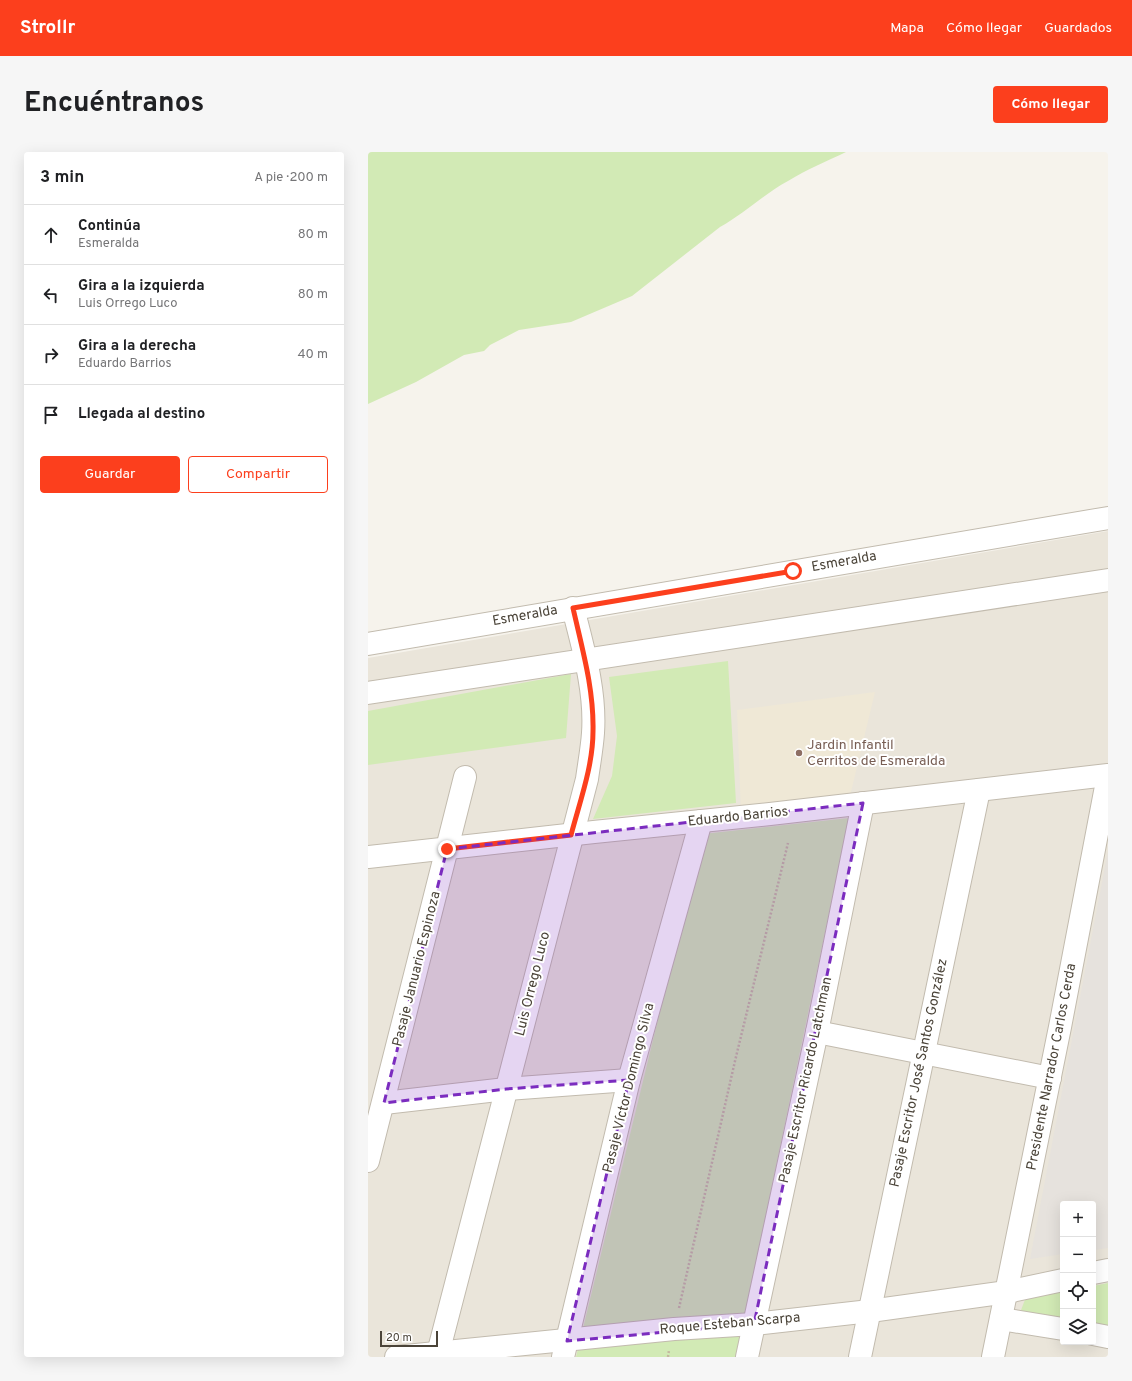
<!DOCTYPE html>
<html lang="es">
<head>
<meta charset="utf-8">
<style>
	:root { --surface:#fff; --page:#f6f6f6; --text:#202124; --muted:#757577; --line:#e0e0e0; --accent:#fc3f1d }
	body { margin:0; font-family:Overpass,sans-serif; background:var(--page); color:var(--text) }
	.controls { position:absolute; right:12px; bottom:12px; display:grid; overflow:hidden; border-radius:4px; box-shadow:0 4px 16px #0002 }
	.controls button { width:36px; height:36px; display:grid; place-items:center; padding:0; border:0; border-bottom:1px solid var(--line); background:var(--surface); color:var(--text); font:20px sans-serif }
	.scale { position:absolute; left:12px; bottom:10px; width:58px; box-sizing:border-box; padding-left:4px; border:2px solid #4b4439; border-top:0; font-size:11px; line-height:14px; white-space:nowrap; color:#4b4439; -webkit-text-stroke:3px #fff; paint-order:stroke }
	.stop { position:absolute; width:12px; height:12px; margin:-9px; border:3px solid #fc3f1d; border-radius:50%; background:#fff }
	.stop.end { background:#fc3f1d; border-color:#fff; box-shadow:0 1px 4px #0008 }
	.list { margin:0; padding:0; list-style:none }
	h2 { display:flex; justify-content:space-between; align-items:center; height:52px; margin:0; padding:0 16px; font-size:17px }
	h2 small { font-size:13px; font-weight:400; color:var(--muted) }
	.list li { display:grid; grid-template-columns:26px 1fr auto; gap:12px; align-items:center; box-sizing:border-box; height:60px; padding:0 16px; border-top:1px solid var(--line) }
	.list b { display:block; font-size:15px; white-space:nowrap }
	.list p { margin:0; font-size:13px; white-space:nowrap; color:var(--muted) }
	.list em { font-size:13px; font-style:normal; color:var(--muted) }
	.actions { display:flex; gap:8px; padding:12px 16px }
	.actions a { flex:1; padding:9px 0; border:1px solid var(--accent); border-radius:4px; text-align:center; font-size:14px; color:var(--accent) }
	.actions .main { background:var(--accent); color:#fff }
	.icon { flex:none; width:22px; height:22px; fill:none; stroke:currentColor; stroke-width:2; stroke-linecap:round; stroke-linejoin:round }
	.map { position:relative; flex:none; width:740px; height:1205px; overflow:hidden; border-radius:4px }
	header { display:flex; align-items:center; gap:24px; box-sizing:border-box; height:56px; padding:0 20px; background:var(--accent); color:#fff }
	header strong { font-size:19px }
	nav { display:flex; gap:22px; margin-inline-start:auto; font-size:14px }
	.intro { display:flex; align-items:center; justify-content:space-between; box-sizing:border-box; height:96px; padding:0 24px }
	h1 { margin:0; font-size:28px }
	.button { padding:10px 18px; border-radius:4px; background:var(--accent); color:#fff; font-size:14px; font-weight:700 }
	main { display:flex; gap:24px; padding:0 24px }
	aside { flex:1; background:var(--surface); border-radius:4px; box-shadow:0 4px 16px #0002 }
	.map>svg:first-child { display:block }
	.residential { fill:#eae5da; fill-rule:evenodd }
	.industrial { fill:#e6e2dd }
	.education { fill:#efe8d6 }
	.green { fill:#d2eab5 }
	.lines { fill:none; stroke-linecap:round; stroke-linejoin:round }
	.minor-casing { stroke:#c2bbae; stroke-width:24 }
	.path { stroke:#c4b79f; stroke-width:2.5; stroke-dasharray:2 2; stroke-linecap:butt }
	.minor { stroke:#fff; stroke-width:22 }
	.route { stroke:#fc3f1d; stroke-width:5 }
	.marked { fill:#7b2cbf; fill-opacity:0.2; stroke:#7b2cbf; stroke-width:3; stroke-dasharray:8 5; stroke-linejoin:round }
	.education-dot { fill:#8d6e63; stroke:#fff; stroke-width:1.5 }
	.labels { text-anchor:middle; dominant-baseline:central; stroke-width:4; stroke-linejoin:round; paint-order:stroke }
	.street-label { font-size:14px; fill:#4b4439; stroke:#fff }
	.education-label { font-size:14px; fill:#785e54; stroke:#fff; text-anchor:start }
</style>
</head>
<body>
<header>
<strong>Strollr</strong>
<nav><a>Mapa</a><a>Cómo llegar</a><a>Guardados</a></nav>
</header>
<div class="intro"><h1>Encuéntranos</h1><a class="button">Cómo llegar</a></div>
<main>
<aside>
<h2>3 min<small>A pie · 200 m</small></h2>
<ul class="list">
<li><svg class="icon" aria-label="ahead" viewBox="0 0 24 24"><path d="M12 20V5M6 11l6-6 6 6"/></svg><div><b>Continúa</b><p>Esmeralda</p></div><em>80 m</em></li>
<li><svg class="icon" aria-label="left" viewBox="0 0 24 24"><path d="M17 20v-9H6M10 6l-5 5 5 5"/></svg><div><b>Gira a la izquierda</b><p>Luis Orrego Luco</p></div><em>80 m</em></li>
<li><svg class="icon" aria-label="right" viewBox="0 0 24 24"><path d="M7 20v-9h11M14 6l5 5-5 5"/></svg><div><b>Gira a la derecha</b><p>Eduardo Barrios</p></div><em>40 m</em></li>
<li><svg class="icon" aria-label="arrive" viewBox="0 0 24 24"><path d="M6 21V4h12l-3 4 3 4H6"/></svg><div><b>Llegada al destino</b></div></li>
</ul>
<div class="actions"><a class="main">Guardar</a><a>Compartir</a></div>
</aside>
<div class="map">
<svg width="740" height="1205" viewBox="0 0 740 1205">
	<rect width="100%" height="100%" fill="#f6f3ec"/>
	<path class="residential" d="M740,379V1205H0V506ZM695,1052H725V1190H695Z"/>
	<path class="industrial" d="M740,699V1096L725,1098V1052H695V1102L662,1107Z"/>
	<path class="education" d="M507,540L482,644L373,660L369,558Z"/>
	<g class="green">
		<path d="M0,0H478C459,9 438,18 420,29C396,42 376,62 352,75L264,144L203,170L151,178L122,193L116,199L96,203L48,230L0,252Z"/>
		<path d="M360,509L368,651L225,667L244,624L249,584L241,525Z"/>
		<path d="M203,522L198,586L0,613V559Z"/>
		<path d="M481,666L368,1205H208L335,682Z"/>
		<path d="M740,1131V1180L725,1178V1134Z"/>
		<path d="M695,1139V1173L650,1166L658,1145Z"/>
	</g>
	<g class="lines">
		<defs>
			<g id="minor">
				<path d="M0,492L740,366"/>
				<path d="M0,541L740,428"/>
				<path d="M0,705L226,680L402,662L740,623"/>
				<path d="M449,880L682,926"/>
				<path d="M16,951L138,937L261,928"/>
				<path d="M0,1009L97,625"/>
				<path d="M725,1121L740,1118"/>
				<path d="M633,1167L695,1177"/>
				<path d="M725,1182L740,1185"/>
				<path d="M28,1205L306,1177L386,1172L502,1159L639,1140L695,1128"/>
				<path d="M69,1205L219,627C221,612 224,596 225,581C228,539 215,496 205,456"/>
				<path d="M195,1205L261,928L333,669"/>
				<path d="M379,1205L449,880L495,651"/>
				<path d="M492,1205L611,638"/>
				<path d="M625,1205L692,875L740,624"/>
			</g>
		</defs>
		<use href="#minor" class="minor-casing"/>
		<g class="path">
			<path d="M311,1156L367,909L420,691"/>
			<path d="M300,1205L301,1198"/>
		</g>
		<use href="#minor" class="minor"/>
	</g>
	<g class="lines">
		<path class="route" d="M79,697L203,683C212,649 225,614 225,579C226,537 214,496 205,456L425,419"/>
	</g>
	<path class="marked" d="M495,651L386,1172L199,1189L261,928L138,937L16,951L79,697Z"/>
	<circle class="education-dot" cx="431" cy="601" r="4"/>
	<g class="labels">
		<g class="street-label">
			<text transform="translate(476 410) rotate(-10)">Esmeralda</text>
			<text transform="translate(157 464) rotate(-10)">Esmeralda</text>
			<text transform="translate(370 665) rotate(-6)">Eduardo Barrios</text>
			<text transform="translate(49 817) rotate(-76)">Pasaje Januario Espinoza</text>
			<text transform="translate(165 832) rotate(-76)">Luis Orrego Luco</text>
			<text transform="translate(684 915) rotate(-79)">Presidente Narrador Carlos Cerda</text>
			<text transform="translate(551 921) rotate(-78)">Pasaje Escritor José Santos González</text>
			<text transform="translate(438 928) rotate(-78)">Pasaje Escritor Ricardo Latchman</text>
			<text transform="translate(261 936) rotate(-76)">Pasaje Víctor Domingo Silva</text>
			<text transform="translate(362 1172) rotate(-5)">Roque Esteban Scarpa</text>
		</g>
		<g class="education-label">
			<text x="439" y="593">Jardin Infantil<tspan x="439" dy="16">Cerritos de Esmeralda</tspan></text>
		</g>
	</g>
</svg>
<div class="controls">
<button>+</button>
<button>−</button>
<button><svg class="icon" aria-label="locate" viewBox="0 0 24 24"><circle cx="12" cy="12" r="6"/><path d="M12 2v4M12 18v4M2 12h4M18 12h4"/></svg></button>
<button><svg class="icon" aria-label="layers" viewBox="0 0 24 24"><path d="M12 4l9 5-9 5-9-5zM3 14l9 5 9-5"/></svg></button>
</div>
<div class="scale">20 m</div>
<div class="stop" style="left:425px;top:419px"></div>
<div class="stop end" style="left:79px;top:697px"></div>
</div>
</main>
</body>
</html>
